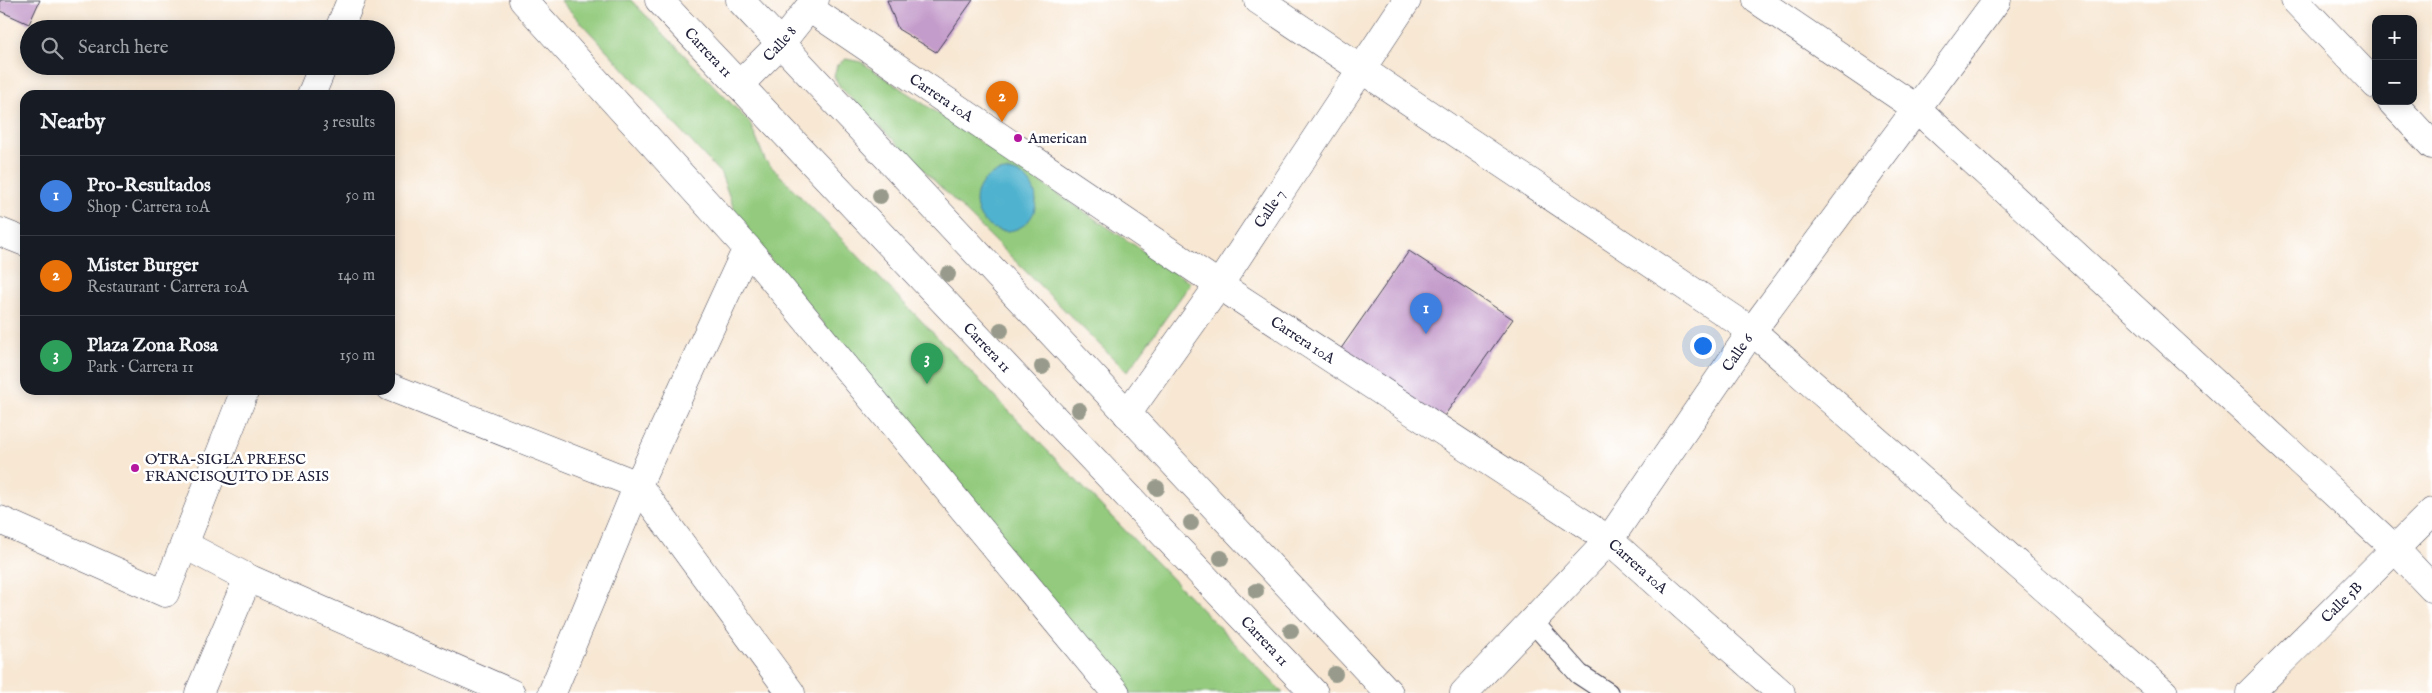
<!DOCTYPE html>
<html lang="en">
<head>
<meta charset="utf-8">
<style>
	:root { --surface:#171b24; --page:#242831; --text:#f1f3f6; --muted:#9ea1a6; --line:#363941; --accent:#0f766e }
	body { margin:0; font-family:"IM FELL English",serif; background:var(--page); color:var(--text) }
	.controls { position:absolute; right:15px; top:15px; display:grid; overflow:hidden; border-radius:10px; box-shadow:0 2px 12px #0003 }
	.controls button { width:45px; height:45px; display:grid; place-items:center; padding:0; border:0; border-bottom:1px solid var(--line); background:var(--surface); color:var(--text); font:25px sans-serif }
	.you { position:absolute; left:1702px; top:345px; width:18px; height:18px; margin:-12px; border:4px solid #fff; border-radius:50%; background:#1a73e8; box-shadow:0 0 0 8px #1a73e833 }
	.badge { display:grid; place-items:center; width:32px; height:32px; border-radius:50%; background:var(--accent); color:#fff; font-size:16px; font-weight:700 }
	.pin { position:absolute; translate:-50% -41px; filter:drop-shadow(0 1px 2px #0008) }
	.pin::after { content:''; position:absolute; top:26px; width:18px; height:15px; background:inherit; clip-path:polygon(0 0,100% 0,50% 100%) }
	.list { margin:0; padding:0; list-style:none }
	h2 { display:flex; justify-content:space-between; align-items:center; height:65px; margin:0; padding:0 20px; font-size:21px }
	h2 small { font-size:16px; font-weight:400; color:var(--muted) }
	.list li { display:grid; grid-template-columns:32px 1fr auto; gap:15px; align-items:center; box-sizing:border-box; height:80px; padding:0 20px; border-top:1px solid var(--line) }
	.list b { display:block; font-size:19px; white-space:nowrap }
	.list p { margin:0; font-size:16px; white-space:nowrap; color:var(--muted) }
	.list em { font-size:16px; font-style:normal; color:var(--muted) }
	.icon { flex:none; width:28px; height:28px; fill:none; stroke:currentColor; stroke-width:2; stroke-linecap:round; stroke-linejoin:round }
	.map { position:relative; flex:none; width:2432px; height:693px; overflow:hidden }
	.search { position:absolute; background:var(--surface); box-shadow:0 2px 12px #0003; left:20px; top:20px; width:375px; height:55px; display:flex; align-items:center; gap:12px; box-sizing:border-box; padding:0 18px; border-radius:28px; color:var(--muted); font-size:19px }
	.panel { position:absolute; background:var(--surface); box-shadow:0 2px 12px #0003; left:20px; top:90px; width:375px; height:305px; border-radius:15px }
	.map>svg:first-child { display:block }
	.green { fill:#93ca7d; stroke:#5a765c }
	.water { fill:#50b2cf; stroke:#396a85 }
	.building { fill:#c49ccb }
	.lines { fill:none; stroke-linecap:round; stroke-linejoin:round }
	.lane-casing { stroke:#424052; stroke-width:22 }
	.street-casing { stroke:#424052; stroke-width:29 }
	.secondary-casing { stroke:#424052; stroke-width:29 }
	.lane { stroke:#fff; stroke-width:20 }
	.street { stroke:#fff; stroke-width:28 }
	.secondary { stroke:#fff; stroke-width:28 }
	.tree { fill:#989b8c }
	.poi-dot { fill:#b5179e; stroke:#fff; stroke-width:2 }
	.labels { text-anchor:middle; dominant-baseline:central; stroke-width:5; stroke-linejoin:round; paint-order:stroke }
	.street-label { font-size:15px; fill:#22223b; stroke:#fff }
	.poi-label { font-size:15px; fill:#22223b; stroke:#fff; text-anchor:start }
</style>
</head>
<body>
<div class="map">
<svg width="2432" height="693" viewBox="0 0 2432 693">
	<rect width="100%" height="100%" fill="#fff"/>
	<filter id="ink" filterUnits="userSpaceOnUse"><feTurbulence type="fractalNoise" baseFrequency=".02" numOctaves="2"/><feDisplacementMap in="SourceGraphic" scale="10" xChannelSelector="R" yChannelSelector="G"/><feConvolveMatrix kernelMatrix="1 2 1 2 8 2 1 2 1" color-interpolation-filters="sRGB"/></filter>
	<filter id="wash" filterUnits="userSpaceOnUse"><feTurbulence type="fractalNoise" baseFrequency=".0096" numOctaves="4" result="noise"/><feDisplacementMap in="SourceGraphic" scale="20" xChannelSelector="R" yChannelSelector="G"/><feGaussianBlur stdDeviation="1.12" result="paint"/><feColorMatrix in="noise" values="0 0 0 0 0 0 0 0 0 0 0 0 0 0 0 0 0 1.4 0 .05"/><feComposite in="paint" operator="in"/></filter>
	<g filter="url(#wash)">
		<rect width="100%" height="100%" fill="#f7e7d3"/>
		<g class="green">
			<path d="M560,0H631L750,123L765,160L1283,693H1128L738,220L721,174Z"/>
			<path d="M846,59L861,62L1191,283L1127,372L840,87L834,76L837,65Z"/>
		</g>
		<circle class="water" cx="1006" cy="201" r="30"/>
		<g id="blocks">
			<g class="building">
				<path d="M0,0H40L29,24L0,11Z"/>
				<path d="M887,0H973L936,52L898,29Z"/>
				<path d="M1409,251L1513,319L1442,419L1340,350Z"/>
			</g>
		</g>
	</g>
	<g filter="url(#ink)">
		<use href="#blocks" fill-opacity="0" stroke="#424052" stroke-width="1"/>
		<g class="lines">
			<defs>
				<path id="lane" d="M1532,621L1579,674L1608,693"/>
				<g id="street">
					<path d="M523,0L747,248L1116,693"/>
					<path d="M1258,0L1752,331L2164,693"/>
					<path d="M1757,0L1916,108L2395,549L2432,588"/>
					<path id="s1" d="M809,8L1219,285L1609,540L1781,693"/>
					<path d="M339,29L351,0"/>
					<path d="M311,95L323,66"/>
					<path d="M0,232L25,242"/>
					<path d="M390,387L638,485L791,693"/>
					<path id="s2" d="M1127,414L1219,285L1407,0"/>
					<path d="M0,520L165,593L245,390"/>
					<path d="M185,545L248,578L511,693"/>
					<path d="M199,693L248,578"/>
					<path d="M552,693L638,485L747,248"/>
				</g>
				<g id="secondary">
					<path id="s3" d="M659,0L1314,693"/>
					<path d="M740,0L1389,693"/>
					<path d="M2295,0L2376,85"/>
					<path id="s4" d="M739,85L781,43L815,0"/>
					<path d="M2391,101L2432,145"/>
					<path id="s5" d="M1464,693L1609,540L1752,331L1997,0"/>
					<path id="s6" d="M2250,693L2432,512"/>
				</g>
			</defs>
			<use href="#lane" class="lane-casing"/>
			<use href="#street" class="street-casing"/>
			<use href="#secondary" class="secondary-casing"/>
			<use href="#lane" class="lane"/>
			<use href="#street" class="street"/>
			<use href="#secondary" class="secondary"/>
		</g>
		<g class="tree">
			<circle cx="880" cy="196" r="8"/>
			<circle cx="948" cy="274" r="8"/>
			<circle cx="1001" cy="330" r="8"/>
			<circle cx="1042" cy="367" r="8"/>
			<circle cx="1079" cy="410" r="8"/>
			<circle cx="1157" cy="488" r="8"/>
			<circle cx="1191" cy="523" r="8"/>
			<circle cx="1221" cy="558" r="8"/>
			<circle cx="1256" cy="591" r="8"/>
			<circle cx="1291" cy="631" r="8"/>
			<circle cx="1335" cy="674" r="8"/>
		</g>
	</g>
	<g class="poi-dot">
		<circle cx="1018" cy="138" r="5"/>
		<circle cx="135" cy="468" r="5"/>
	</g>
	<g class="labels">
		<g class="street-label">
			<text stroke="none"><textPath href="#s4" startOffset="58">Calle 8</textPath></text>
			<text stroke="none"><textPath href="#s3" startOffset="72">Carrera 11</textPath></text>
			<text stroke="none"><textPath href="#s1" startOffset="160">Carrera 10A</textPath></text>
			<text stroke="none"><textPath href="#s2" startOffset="250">Calle 7</textPath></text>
			<text stroke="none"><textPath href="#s1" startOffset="595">Carrera 10A</textPath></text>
			<text stroke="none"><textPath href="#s3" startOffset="478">Carrera 11</textPath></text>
			<text stroke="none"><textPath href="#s5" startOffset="438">Calle 6</textPath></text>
			<text stroke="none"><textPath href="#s1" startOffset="1000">Carrera 10A</textPath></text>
			<text stroke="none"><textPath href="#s6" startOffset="129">Calle 5B</textPath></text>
			<text stroke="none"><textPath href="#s3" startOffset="882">Carrera 11</textPath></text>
		</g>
		<g class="poi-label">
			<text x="1028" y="138">American</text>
			<text x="145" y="459">OTRA-SIGLA PREESC<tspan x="145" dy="17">FRANCISQUITO DE ASIS</tspan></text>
		</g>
	</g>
</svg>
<div class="controls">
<button>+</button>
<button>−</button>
</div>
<div class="you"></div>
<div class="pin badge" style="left:1426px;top:334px;background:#3f7fe0">1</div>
<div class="pin badge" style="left:1002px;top:122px;background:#e8710a">2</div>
<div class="pin badge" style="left:927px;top:384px;background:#2e9e5b">3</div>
<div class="search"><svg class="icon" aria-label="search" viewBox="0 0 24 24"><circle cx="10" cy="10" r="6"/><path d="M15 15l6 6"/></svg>Search here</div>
<section class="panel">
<h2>Nearby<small>3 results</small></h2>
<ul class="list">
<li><span class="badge" style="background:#3f7fe0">1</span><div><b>Pro-Resultados</b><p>Shop · Carrera 10A</p></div><em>50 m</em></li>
<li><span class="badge" style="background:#e8710a">2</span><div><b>Mister Burger</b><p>Restaurant · Carrera 10A</p></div><em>140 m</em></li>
<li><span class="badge" style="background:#2e9e5b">3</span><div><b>Plaza Zona Rosa</b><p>Park · Carrera 11</p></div><em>150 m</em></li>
</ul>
</section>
</div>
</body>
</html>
